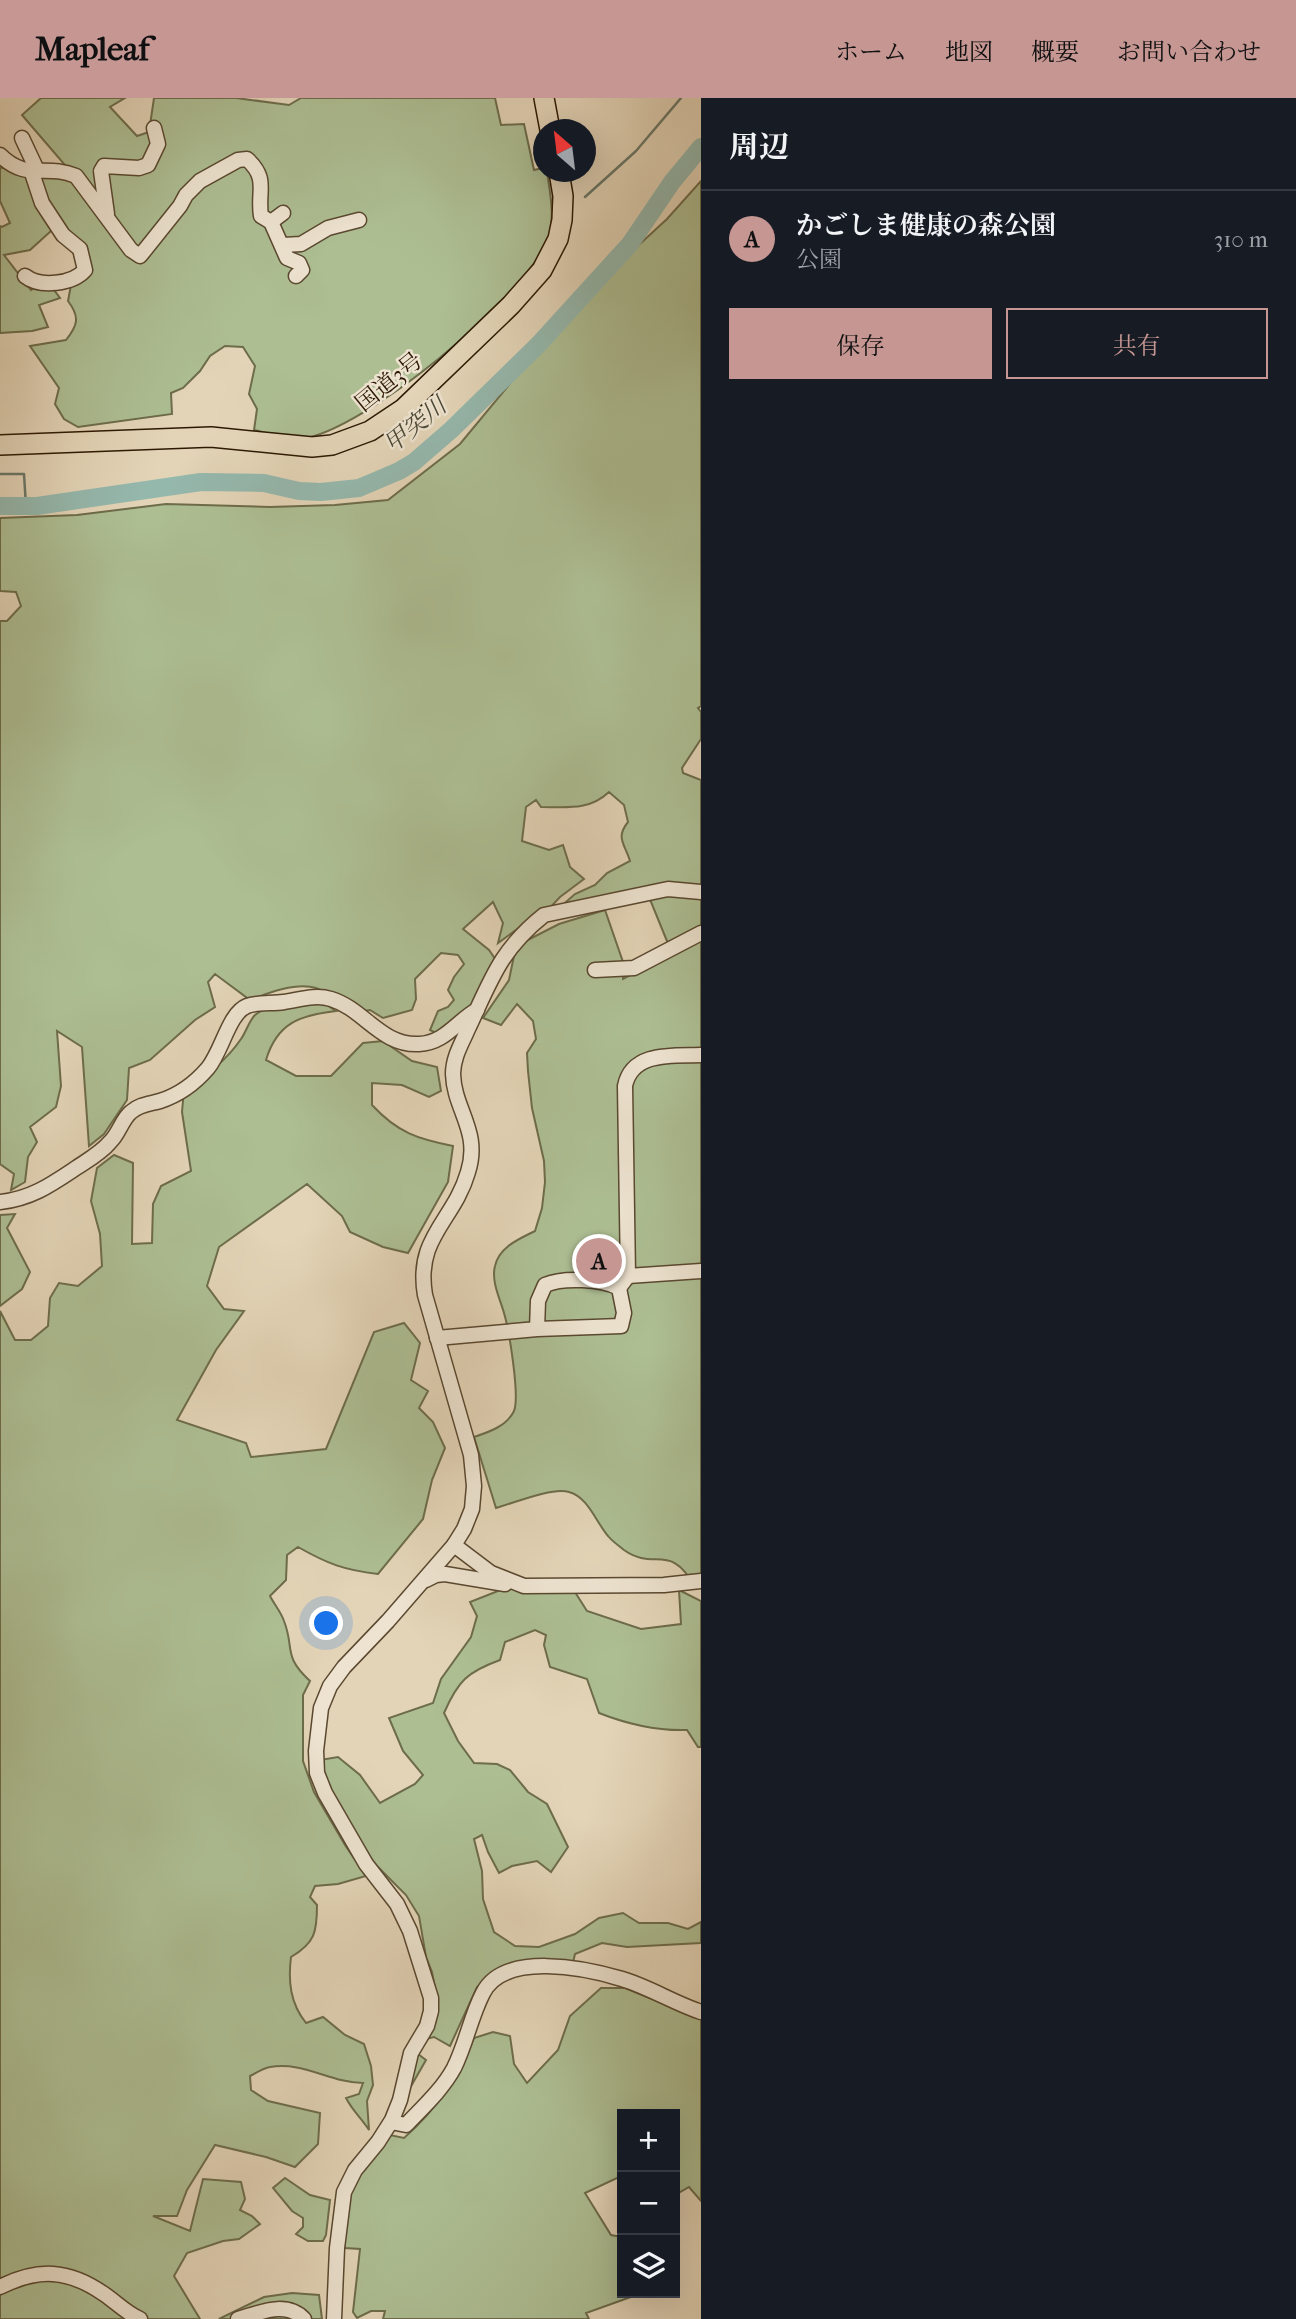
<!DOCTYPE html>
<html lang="ja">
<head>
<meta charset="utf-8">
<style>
	:root { --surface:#171b24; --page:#20242c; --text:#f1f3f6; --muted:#9ea1a6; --line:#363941; --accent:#c59692 }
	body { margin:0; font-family:"IM FELL French Canon","Noto Serif JP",serif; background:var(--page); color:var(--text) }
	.controls { position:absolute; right:21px; bottom:21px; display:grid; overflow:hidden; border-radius:0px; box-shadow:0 7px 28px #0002 }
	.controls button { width:63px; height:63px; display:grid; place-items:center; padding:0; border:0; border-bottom:2px solid var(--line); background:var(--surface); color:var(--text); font:35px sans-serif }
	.compass { position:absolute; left:533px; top:21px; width:63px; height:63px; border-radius:50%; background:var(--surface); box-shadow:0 7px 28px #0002; rotate:332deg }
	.you { position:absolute; left:327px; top:1526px; width:24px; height:24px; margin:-18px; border:5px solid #fff; border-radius:50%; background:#1a73e8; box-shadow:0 0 0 10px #1a73e833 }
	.badge { display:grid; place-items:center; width:46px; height:46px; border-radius:50%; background:var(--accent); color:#111; font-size:23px; font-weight:700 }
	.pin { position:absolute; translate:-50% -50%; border:4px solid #fff; box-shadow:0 2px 7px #0006 }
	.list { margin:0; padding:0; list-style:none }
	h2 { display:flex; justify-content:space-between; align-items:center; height:91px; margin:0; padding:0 28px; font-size:30px }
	h2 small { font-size:23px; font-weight:400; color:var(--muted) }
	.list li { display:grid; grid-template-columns:46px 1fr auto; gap:21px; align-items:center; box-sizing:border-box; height:98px; padding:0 28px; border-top:2px solid var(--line) }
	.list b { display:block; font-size:26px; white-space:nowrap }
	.list p { margin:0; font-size:23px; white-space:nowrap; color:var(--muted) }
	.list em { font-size:23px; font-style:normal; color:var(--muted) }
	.actions { display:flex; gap:14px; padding:21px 28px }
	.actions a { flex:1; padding:16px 0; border:2px solid var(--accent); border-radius:0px; text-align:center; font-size:24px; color:var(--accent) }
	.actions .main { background:var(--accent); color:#111 }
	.icon { flex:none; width:38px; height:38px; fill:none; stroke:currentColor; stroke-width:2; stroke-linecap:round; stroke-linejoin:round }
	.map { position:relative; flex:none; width:701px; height:2221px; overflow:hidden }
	header { display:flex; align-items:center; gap:42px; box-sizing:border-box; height:98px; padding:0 35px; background:var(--accent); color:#111 }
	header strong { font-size:33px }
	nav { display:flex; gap:38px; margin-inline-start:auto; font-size:24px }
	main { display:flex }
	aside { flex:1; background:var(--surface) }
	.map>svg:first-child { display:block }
	.green { fill:#adbe93; stroke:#6d6c4b; stroke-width:2 }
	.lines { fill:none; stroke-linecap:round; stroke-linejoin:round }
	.stream { stroke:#6b7869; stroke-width:2.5 }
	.river { stroke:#95b8ad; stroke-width:18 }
	.minor-casing { stroke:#5a4830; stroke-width:17 }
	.highway-casing { stroke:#2d1903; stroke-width:22 }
	.minor { stroke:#ede3d0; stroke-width:14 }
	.highway { stroke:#e3d4b7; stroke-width:19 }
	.labels { text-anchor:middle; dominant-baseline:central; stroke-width:5; stroke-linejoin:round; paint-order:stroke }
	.street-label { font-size:23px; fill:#2d1903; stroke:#ede3d0 }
	.water-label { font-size:24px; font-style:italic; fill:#4c4936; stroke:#ede3d0 }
</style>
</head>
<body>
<header>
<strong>Mapleaf</strong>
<nav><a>ホーム</a><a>地図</a><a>概要</a><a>お問い合わせ</a></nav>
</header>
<main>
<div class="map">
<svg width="701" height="2221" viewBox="0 0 701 2221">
	<rect width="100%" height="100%" fill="#e3d4b7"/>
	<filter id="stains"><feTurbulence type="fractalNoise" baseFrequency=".00286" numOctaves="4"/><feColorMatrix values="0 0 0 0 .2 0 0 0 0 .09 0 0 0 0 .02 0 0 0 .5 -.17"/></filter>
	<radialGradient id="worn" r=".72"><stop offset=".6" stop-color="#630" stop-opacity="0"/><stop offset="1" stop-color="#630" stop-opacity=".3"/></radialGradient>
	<g class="green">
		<path d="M41,0H125L110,9L137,38L149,34L154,0H236L289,7L301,0H495L501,27L524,26L534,72L543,70L544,74H547C550,95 556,121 547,143C523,201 364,333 301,341C287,343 268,335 254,332L257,311L249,296L255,268L243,249L225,248L210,258L200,273L183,290L171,295L172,316L78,329L64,321L55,306L59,290L30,248L66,242C78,227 80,219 68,203L71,187L79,172L78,153L52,132L30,152L4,157L31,192L41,184H48L60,200L39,207L48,229L32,233L0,235V128L2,129L10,125L0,103V70L65,67L22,17Z"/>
		<path d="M701,83V608L698,610L701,614V641L682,670L683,675L701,682V1488L695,1489C670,1443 655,1474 624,1452C619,1448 612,1443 608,1438C596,1424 588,1399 569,1394C552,1389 514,1405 496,1410L474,1339C489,1334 507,1328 514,1313C520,1298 509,1232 504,1215C500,1201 491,1183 495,1168C499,1149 519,1141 535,1133L542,1110L545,1084L544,1063L532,1010L528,973L527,955L536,941L533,923L517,906L501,927L483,920L509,882L516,848L559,826L605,812L623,864V881L661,862L669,848L647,794L559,810L575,796L595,787L607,775L630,763C625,746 615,740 628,724L624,707L609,694C589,713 566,709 541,709L536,702L526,709L522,743L549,752L563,747L570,769L584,781L560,799L546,814L530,822L498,845L503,825L493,804L463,831L489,852L498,865L474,906L444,939L430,932L438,913L448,909L454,902L448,892L454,879L464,866L458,857L441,855L415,881L416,901L412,912L383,920L370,912L353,915C341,909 329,894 316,890C296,884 268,895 250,902L215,876L208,884L215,909L195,922L150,962L129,970L127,1002L104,1036L89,1048L82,949L57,933L61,988L56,1009L30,1029L37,1044L28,1059L25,1084L11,1092L14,1076L0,1066V523H7L21,508L16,494L0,493V420L77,417L166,406L270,409L335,407L388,402L460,346L580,201L667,121Z"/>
		<path d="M319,902L336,913C300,917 277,925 266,962L296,978H331L363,945L383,943L412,963L437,969L441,993L429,999L402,987L372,985V1007C398,1035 418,1041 453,1048L448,1084L408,1155L383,1149L350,1134L342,1118L307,1086L219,1149L207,1188L224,1211L244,1213L216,1252L177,1322L246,1345L251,1359L326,1351L374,1234L404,1225L420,1245L411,1282L428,1293L419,1310L433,1324L445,1350L432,1382L423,1421L378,1476C344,1472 328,1466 298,1449L287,1457L286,1482L270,1498C274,1506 281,1514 284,1523C295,1551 282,1557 310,1583L303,1597V1663L314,1694L345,1747L366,1778L338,1786L315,1788L310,1799L317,1807C317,1834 315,1845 291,1859C288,1883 290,1905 306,1925L323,1919L345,1937L364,1946L371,1968L373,1987L367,2003L369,2032C362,2021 352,2012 346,2000L359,1996L363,1985C331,1985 303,1963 270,1969C263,1970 256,1975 250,1978L251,1992L268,2003L320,2015L318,2046L295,2069L266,2059L215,2047L187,2092L177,2118H153L190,2133L203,2081L241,2084L245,2101L240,2112L252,2118L260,2126L239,2141L223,2143L187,2155L174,2178L200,2221H0V1213L15,1242H31L48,1228L50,1200L59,1185L78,1188L102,1168L100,1136L91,1103L97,1070L114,1057L133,1065L132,1146L152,1145L153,1106L161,1088L191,1073L182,1014L184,992C206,978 226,963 241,941C246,934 249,923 255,917C271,904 300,905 319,902Z"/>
		<path d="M15,1116L7,1130L30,1174L22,1191L0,1208V1117Z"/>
		<path d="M508,1489L573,1491L587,1513L641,1531L681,1526L679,1492L701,1503V1649H698L687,1632C656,1633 627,1626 599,1615L587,1581L550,1569L544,1547L546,1537L535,1532L505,1544L500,1562C467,1574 458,1583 444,1615L458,1643L474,1665L497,1666L510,1672L528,1694L547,1706L568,1749L551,1774L537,1763L512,1768L499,1775L488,1754L482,1737L474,1741L482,1773L483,1801L494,1834L515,1848L539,1849L575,1836L599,1820L623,1815L639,1825H668L688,1831L701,1824V1845L627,1849L602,1845L575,1856L573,1865L490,1878L477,1889L450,1948L434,1939L426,1941L418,1956L426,1962L410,1990L418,1932L435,1890L432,1874L426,1859L419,1818L406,1797L376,1767L359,1744L328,1692L320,1662L338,1659L360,1677L380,1705L415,1686L423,1677L403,1653L389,1620L433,1605L441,1581L471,1539L477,1518L470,1504Z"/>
		<path d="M601,1890H625L701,1921V2103L689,2089L675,2097V2016H622V2080L619,2079L585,2095L611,2137L622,2139V2195H642L586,2215L589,2221H383L385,2213H371L357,2220L353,2214L360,2151L345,2150C344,2128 343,2100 355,2080C364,2065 378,2051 390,2037L404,2040C436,2012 459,1979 474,1940L493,1934L510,1938L514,1966L527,1985L558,1952L570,1918Z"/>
		<path d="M285,2080L310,2097L330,2102L326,2137L323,2143H308L296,2136L303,2129V2120L292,2113L273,2090Z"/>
		<path d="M292,2195L319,2197L322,2221H219L264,2199Z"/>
	</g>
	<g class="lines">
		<g class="stream">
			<path d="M585,99L636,53L681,0"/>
			<path d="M0,376H24L26,408"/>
		</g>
		<path class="river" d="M0,408H37L201,384L264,385L299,393L321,394L359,390L399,373L414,364L451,332L538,247L630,146L672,84L701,49"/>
		<defs>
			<g id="minor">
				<path d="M22,40L37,72"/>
				<path d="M0,57C27,84 46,65 76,78L131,152L140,158L180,108L186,97L200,83L238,62L247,61C269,81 257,93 261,118L271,124L287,160L299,165L302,172L296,178"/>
				<path d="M107,116L101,73L104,68L139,70L148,67L158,46L154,30"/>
				<path d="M271,124L283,115"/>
				<path d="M283,147L301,146L328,130L359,122"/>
				<path d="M25,178C40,190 73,186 85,172L80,151L63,137L42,105L31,72"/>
				<path d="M595,872L634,870L701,835"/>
				<path d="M0,1104C31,1101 52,1086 76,1070C88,1062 101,1055 110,1044C119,1036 122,1021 131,1014C140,1006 150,1006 160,1003C179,997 196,984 208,970C222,953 229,915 247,908C258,904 272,906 284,904C299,902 315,896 331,901C364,911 381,948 419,946C445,945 457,923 477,912"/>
				<path d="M628,1178L701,1173"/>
				<path d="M619,1190L628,1178L625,988C632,953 673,958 701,957"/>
				<path d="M437,1240L537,1231L621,1228L624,1215L619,1190C602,1181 563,1179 545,1187L538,1203L537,1231"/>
				<path d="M454,1447L491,1475L524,1488L664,1487L701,1483"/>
				<path d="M426,1482L436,1477L445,1476L505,1486"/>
				<path d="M391,2024L406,2027C423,2009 442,1992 454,1970C466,1946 471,1918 483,1895C504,1853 586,1870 622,1881C649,1889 674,1905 701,1914"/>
				<path d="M0,2189C38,2170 68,2171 104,2196C116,2204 126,2215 140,2221"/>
				<path d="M238,2221C259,2215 286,2202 304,2221"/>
				<path d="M334,2221L337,2150L344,2094L355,2072L378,2044L392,2022L400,2002L411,1955L427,1928L431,1913V1900L410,1833L397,1806L366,1766L325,1695L317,1675L316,1653L321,1610L330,1588L344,1569L388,1523L454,1447L464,1431L472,1411L474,1388L471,1357L425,1197C415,1139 454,1123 468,1074C481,1033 454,1012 453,976C453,959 462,945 468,931C491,882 500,852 544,817L668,791L701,794"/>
			</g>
			<g id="highway">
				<path d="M544,0L550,32"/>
				<path d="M0,347L211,339L312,349L332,347L370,333L403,311L511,207L542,172L558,141L562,122L563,98L559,74"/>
			</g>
		</defs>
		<use href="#minor" class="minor-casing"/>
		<use href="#highway" class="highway-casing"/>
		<use href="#minor" class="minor"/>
		<use href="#highway" class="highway"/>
	</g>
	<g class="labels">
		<g class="street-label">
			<text transform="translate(389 284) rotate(-39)">国道3号</text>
		</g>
		<g class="water-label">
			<text transform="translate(415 327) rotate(-39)">甲突川</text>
		</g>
	</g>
	<rect width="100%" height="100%" filter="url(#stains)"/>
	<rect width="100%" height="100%" fill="url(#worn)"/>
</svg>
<div class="controls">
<button>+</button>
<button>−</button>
<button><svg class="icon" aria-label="layers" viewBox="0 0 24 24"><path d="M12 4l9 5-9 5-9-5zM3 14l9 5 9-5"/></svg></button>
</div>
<svg class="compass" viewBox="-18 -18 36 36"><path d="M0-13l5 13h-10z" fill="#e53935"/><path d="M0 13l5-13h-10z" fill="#9ea1a6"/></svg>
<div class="you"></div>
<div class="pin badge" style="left:599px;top:1163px">A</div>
</div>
<aside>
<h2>周辺<small></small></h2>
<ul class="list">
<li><span class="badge">A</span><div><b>かごしま健康の森公園</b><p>公園</p></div><em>310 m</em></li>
</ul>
<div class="actions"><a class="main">保存</a><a>共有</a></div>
</aside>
</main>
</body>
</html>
